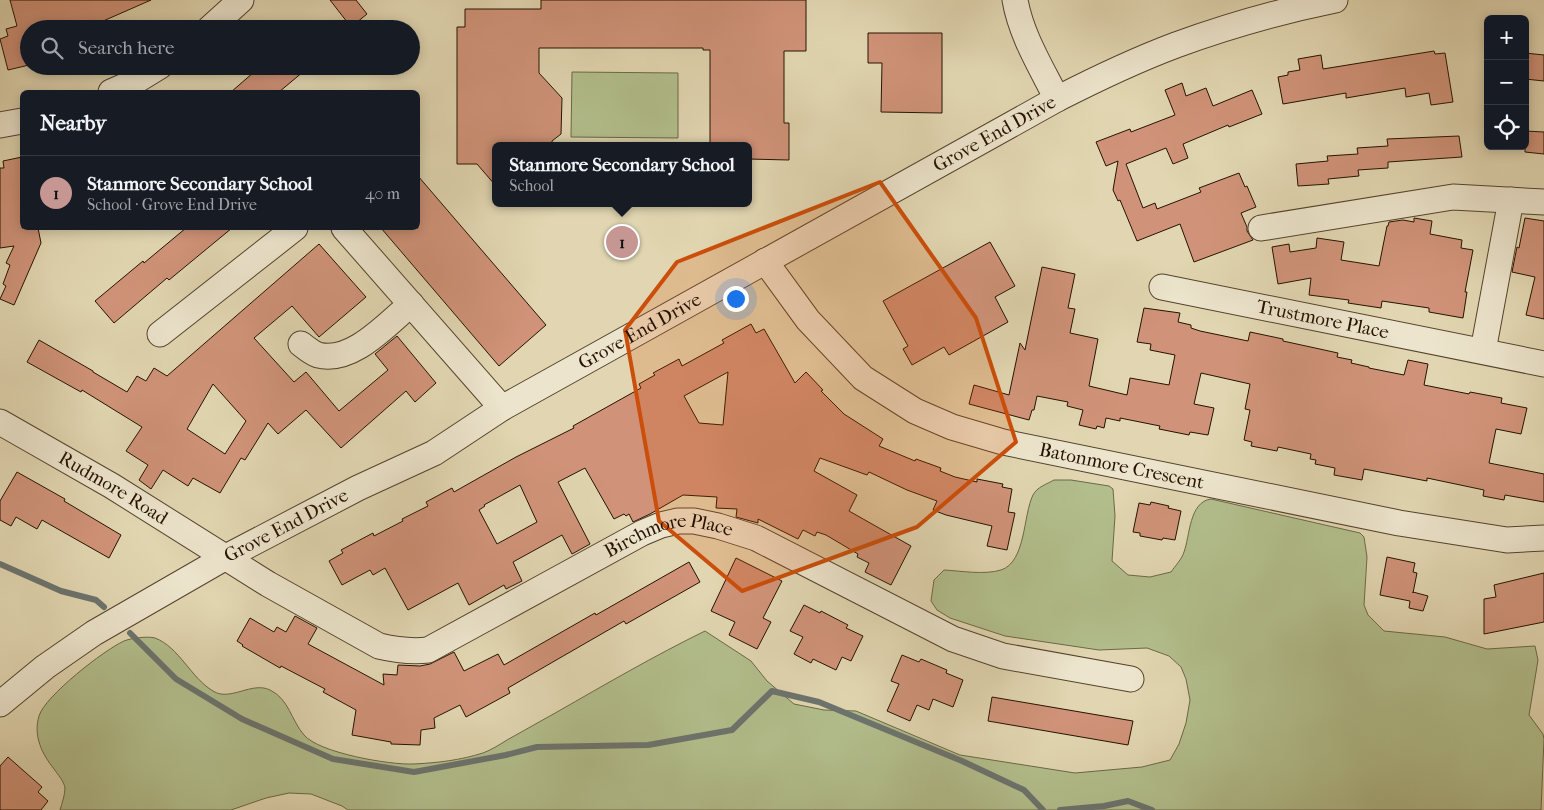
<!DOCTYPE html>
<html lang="en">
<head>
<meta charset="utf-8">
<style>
	:root { --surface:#171b24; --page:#242831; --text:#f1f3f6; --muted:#9ea1a6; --line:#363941; --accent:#c59692 }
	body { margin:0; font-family:"IM FELL French Canon",serif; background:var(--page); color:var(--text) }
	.controls { position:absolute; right:15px; top:15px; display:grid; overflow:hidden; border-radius:8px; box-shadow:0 2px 12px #0003 }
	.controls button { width:45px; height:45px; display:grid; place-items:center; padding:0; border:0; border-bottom:1px solid var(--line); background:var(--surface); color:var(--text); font:25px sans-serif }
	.you { position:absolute; left:735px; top:298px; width:18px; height:18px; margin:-12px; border:4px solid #fff; border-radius:50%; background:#1a73e8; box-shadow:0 0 0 8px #1a73e833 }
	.badge { display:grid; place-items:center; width:32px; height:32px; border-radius:50%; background:var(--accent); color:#111; font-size:16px; font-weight:700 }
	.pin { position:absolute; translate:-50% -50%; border:2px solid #fff; box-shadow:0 1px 5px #0006 }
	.popup { position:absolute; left:492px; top:142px; width:260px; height:65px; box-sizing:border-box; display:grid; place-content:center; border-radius:8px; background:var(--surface); filter:drop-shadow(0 1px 4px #0005); font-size:16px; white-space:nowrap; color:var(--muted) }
	.popup b { font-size:19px; color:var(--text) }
	.popup::after { content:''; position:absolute; left:50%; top:100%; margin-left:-10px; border:10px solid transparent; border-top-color:var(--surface) }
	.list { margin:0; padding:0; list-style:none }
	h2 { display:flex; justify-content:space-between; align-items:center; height:65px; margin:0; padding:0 20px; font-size:21px }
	h2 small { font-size:16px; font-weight:400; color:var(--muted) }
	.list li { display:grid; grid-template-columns:32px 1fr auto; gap:15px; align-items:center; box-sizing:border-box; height:75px; padding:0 20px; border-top:1px solid var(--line) }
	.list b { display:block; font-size:19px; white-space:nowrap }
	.list p { margin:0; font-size:16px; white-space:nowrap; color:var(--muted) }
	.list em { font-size:16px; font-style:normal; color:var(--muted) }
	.icon { flex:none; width:28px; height:28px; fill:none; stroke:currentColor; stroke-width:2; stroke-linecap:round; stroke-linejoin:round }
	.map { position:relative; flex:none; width:1544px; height:810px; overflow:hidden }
	.search { position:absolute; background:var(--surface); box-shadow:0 2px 12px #0003; left:20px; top:20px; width:400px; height:55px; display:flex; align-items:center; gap:12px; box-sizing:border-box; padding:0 18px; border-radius:28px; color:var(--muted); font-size:19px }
	.panel { position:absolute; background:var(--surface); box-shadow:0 2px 12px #0003; left:20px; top:90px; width:400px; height:140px; border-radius:8px }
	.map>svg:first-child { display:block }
	.green { fill:#b2be8c; stroke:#6c6846 }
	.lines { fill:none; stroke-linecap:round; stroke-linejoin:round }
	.stream { stroke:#6c746e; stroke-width:6 }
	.building { fill:#d09379; stroke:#251200; fill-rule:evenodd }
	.minor-casing { stroke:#54432c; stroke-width:27 }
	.minor { stroke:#ece4cc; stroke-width:25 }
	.marked { fill:#cb4e0a; fill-opacity:0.2; stroke:#cb4e0a; stroke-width:4; stroke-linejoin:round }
	.labels { text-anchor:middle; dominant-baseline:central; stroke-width:4; stroke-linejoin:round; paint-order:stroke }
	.street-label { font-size:19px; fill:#251200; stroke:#ece4cc }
</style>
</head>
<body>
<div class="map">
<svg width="1544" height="810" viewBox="0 0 1544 810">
	<rect width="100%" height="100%" fill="#e1d6b1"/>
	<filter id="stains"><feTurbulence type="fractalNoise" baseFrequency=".004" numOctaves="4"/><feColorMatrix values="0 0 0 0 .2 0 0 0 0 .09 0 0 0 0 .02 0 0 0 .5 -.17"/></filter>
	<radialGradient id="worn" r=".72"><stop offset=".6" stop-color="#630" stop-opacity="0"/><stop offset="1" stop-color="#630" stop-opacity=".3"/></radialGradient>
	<g class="green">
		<path d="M572,72L678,73V138L571,137Z"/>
		<path d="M1054,480H1071L1109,486L1113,489L1115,516L1112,561L1128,575L1150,577L1171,572C1175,566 1182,559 1184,552C1190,536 1189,502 1211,499L1360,533L1364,537L1367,557L1364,605L1368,615L1384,631L1445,637L1487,649L1535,646L1538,660L1529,715L1543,734L1544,739L1541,810H348L342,806L311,794L289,793L266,798L231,810H60C62,803 65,795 65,788C64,781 58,775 54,769C42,754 33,736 39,716C45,696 104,650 124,641C131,638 148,636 155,638C179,647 191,678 213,691C230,702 252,681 270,690C289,699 291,720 304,735C319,753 390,765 413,764C437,763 461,760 483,753C491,750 499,745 507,740C524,731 540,721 557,712C606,684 654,656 705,631L751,661L767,681L794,704L824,710L856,711L960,755L1075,773L1142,767L1170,760L1179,744L1186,723L1190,700L1186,679L1181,667L1169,656L1147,648L1099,650L1005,636L950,618L937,610L931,601L934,580L944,570C962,571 984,575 1001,570C1026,562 1023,515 1033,495C1037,487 1047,484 1054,480Z"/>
	</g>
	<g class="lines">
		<g class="stream">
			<path d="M0,564L61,591L96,600L104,607"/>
			<path d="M130,633L176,679L242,719L333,759L414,772L506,755L537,747L648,745L732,730L772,691L819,702L962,761L1024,790L1043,810"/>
			<path d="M1060,810L1104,806L1128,801L1152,810"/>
		</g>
	</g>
	<g class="building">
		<path d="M10,0H151L85,29H29V65L8,70L0,39L8,36L6,29L17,26Z"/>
		<path d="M330,0H356L367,14L351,27Z"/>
		<path d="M541,0H806V51H784V123H789V160L748,159V146H710V50H703V48H539V73L562,98L561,134L552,141V146H496V186L477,164H457V27H465V9H541Z"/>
		<path d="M868,33H942V113L881,112L882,63H868Z"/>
		<path d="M1434,51L1435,54L1445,53L1453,102L1431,105L1429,93L1406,97L1405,88L1346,98V93L1283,104L1278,77L1288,75V72L1300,70L1298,59L1321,55L1323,69Z"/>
		<path d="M1525,53L1544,55V81L1525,79Z"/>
		<path d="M261,66H310L279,92H231Z"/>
		<path d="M1182,83L1186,96L1206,88L1213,106L1252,90L1262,114L1229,127L1228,125L1183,144L1188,158L1173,164L1166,148L1126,164L1143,208L1155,203L1157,209L1201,192L1199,188L1239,173L1245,187L1247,186L1256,207L1241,213L1247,227V231L1253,240L1194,262L1180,224L1137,241L1120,200L1118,201L1113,190L1118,161L1106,166L1096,142L1130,129L1131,132L1175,115L1165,90Z"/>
		<path d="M1525,131L1544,132V154L1525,152Z"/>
		<path d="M1459,136L1462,157L1388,162V168L1358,170L1359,176L1328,179L1329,184L1298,186L1296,164L1328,161L1327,156L1358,154L1357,148L1388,146L1387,139Z"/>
		<path d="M22,157V228H38L41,243L14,305L0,299L6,286L3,284L10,265L6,263L14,246L0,248V168H4L3,161Z"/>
		<path d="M418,176L546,325L499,366L381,228H418Z"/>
		<path d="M1414,218L1432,221L1430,234L1462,240L1461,248L1473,250L1465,292H1467L1463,318L1429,312V308L1382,301L1381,308L1348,303L1349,300L1309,295L1311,278L1278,284L1272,247L1289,244L1290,252L1316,248L1317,238L1344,242L1341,260L1379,266L1387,226H1388L1389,222L1403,220L1414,222Z"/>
		<path d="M1525,218L1544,221V319L1526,315L1535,277L1512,272L1517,247L1519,248Z"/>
		<path d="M186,228H232L169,280L167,278L114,323L95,301L143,261L144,263Z"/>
		<path d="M990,242L1015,286L995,297L1008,322L949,355L944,347L912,365L903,349L908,346L883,301Z"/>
		<path d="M319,244L366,297L319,337L292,306L254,338L294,382L306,372L339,411L388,370L375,354L397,336L436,383L415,402L406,391L341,448L306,410L278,434L268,423L245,460L241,458L220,493L193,478L188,486L163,470L151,489L139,480L148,465L126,451L142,427L82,390L81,392L27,362L39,340L93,371V372L127,392L137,376L146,381L154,368L167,376ZM213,384L246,421L225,454L187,429Z"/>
		<path d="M1042,267L1075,274L1068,308L1075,309L1070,333L1098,339L1089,386L1127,395L1130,378L1169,385L1175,355L1150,350L1151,344L1137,342L1144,308L1180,313L1178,322L1191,325V328L1200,331L1248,341L1250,332L1283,339V341L1338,353L1337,357L1352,360L1351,363L1369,367V368L1404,375L1408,360L1428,364L1424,385L1469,394L1470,392L1502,398L1501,403L1527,408L1521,434L1496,429L1489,463L1544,474V502L1505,495L1504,500L1483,496L1484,490L1427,478V481L1364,469L1362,480L1334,475L1335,468L1315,464L1316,460L1310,459L1311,454L1278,447L1277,451L1251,446L1252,442L1244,440L1250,410L1245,409L1250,384L1201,373L1194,404L1214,408L1208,435L1190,432L1189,435L1159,429L1160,426L1120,418V421L1106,418L1104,428L1097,426L1096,429L1079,425L1083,410L1067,406L1068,402L1037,396L1034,410H1032L1029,420L969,404L974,385L1009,395L1020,343L1025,350Z"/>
		<path d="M751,324L756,333L764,329L795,383L806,372L823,390L821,391L844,414L883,439L879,446L915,461L916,459L941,468L940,471L955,477L977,482V479L1003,484L1002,487L1012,489L1008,512L1015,513L1007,550L987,546L992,526L946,515L933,510L937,501L907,490L869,472L867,475L820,458L814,471L857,495L849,511L911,546L891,585L865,572L869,563L857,557L858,554L826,535L817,532L815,536L803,530L798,539L758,519V523L736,517L737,509L716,508L717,497L683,495L650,514L633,522L629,514L626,516L624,514L614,519L585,468L558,482L590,544L572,554L562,535L513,562L522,581L506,589L504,585L469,605L458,583L408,610L385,568L373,575L370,570L342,585L329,561L343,553L341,550L373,533L374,536L403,521L402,519L428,506L426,502L452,488L454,492L516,457L574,428L573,426L641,388L639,384L655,375L653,373L679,359L682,366L724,343L722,340ZM728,372L723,425L699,423L684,396ZM520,485L537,522L497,544L479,510L485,506L484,505Z"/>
		<path d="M17,472L65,499L64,501L121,535L109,558L42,520L37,529L16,517L11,526L0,520V501Z"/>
		<path d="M1151,502L1169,506L1168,508L1181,511L1175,540L1163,538L1162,540L1140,536V533L1133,532L1139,503L1150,505Z"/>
		<path d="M1387,557L1415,563L1413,572L1417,573L1413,593V592L1428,596L1423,611L1409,608L1410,601L1380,595Z"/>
		<path d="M736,558L782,581L763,618L771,622L757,649L729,635L735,622L711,611Z"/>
		<path d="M689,562L700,582L626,624L624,621L558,659L508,688L510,693L466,717L460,705L434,718L435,728L421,730L420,745L391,744V742L352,735L356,710L323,692L325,689L281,666L280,668L242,646L243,645L237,641L250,618L274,632L277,627L286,632L295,616L317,628L308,644L384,685L383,674L397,675L398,665L420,666L430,664L454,652L464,671L498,654L504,665L595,613L596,615Z"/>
		<path d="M1544,573V622L1484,634V599L1496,597L1494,585Z"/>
		<path d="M804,605L820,613L821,611L848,625L846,628L863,636L851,661L842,657L836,670L813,659L811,663L794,654L803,637L790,631Z"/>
		<path d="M902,655L919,662L921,659L947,670L946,673L963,680L953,707L933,699L929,710L917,705L910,721L887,711L899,684L891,681Z"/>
		<path d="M992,697L1133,721L1128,745L988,721Z"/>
		<path d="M8,757L42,787L38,792L48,801L41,810H0V766Z"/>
	</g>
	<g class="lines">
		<defs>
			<g id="minor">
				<path d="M1015,0C1021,35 1041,67 1057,99"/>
				<path d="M209,29L241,0"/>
				<path d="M111,92L134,82L160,66"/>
				<path d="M0,125L22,121"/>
				<path d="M344,228L502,408"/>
				<path d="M1261,228L1453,197L1544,202"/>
				<path id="s1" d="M765,261L808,320L863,378L915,411L952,427L1003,442L1399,523L1507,540L1544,538"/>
				<path id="s2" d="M1162,287L1544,364"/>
				<path d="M160,334L295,228"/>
				<path d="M301,344C306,348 312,353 318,355C352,364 387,324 411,304"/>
				<path d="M1483,351L1511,200"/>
				<path id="s3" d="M0,422L112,486L268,584L379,646C396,650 411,652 428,650L642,533L661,525L678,521H694L718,526L756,538L953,639L1003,656L1131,679"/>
				<path id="s4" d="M0,704L45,667L94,633L226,557L358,488L434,453L502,408L1057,99C1096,79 1136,60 1176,45C1228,26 1281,11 1335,0"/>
			</g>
		</defs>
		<use href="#minor" class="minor-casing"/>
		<use href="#minor" class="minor"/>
	</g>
	<path class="marked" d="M880,182L976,318L1016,442L917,527L742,591L659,521L625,330L677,262Z"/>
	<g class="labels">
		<g class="street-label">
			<text stroke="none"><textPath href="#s4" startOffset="1148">Grove End Drive</textPath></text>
			<text stroke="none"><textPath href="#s2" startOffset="164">Trustmore Place</textPath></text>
			<text stroke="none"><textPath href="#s4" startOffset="742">Grove End Drive</textPath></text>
			<text stroke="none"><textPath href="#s1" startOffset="429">Batonmore Crescent</textPath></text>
			<text stroke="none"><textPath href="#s3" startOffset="131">Rudmore Road</textPath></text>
			<text stroke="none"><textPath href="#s4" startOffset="338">Grove End Drive</textPath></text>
			<text stroke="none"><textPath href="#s3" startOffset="760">Birchmore Place</textPath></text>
		</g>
	</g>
	<rect width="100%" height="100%" filter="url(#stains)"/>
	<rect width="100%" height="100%" fill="url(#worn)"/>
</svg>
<div class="controls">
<button>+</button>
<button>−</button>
<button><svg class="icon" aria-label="locate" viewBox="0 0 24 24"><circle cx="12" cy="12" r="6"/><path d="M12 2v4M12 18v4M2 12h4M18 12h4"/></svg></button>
</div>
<div class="you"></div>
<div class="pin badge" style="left:622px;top:242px">1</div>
<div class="popup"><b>Stanmore Secondary School</b>School</div>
<div class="search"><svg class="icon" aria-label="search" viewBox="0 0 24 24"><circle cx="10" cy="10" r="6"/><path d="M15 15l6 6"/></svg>Search here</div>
<section class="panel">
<h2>Nearby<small></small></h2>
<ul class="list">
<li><span class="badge">1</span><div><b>Stanmore Secondary School</b><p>School · Grove End Drive</p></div><em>40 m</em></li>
</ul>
</section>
</div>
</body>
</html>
